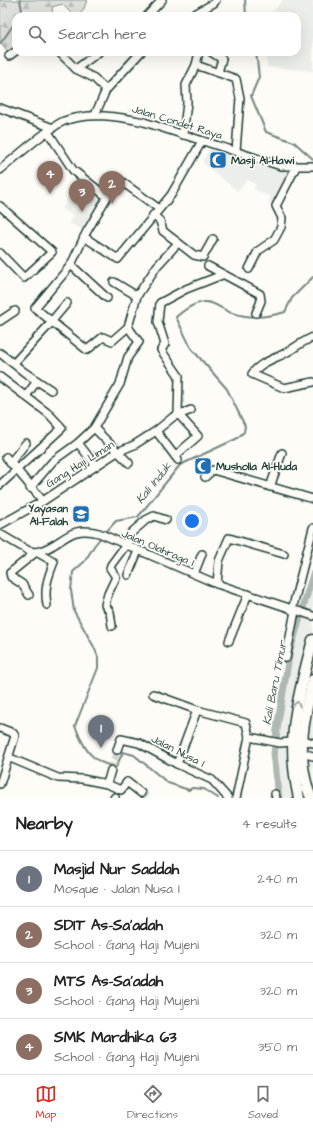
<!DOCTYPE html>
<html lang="en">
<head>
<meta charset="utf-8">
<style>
	:root { --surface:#fff; --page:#f6f6f6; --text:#222; --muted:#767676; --line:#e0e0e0; --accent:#d93025 }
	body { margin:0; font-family:"Architects Daughter",sans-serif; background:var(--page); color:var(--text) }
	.you { position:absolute; left:192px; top:521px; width:14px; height:14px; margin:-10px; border:3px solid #fff; border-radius:50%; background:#1a73e8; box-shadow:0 0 0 6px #1a73e833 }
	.badge { display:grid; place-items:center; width:26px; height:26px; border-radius:50%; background:var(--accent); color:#fff; font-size:13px; font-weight:700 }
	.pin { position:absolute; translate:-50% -33px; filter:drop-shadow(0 1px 2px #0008) }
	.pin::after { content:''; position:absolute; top:21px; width:14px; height:12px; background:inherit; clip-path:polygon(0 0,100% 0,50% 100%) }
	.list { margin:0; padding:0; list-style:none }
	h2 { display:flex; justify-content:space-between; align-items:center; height:52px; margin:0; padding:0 16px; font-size:17px }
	h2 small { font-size:13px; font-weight:400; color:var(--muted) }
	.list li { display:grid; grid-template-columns:26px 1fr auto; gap:12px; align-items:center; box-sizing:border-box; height:56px; padding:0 16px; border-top:1px solid var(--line) }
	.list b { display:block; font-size:15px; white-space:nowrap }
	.list p { margin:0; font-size:13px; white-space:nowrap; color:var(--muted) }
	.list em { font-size:13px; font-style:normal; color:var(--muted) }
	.icon { flex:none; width:22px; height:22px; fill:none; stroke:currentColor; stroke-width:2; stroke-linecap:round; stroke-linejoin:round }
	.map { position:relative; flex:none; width:313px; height:798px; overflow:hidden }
	.search { position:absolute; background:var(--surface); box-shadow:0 4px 16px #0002; left:12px; right:12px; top:12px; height:44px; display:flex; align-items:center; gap:10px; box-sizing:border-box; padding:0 14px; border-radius:12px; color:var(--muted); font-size:15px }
	.sheet { height:276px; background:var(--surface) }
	nav { display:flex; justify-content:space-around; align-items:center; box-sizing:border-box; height:56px; border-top:1px solid var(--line); background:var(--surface); font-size:11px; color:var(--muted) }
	nav a { display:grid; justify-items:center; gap:2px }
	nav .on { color:var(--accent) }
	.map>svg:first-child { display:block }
	.built { fill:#eceee9 }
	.forest { fill:url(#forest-firs); stroke:#7e8e88 }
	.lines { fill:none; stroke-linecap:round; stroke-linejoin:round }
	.stream { stroke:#75877f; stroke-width:2 }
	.canal { stroke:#aeb8b1; stroke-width:7 }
	.minor-tunnel { stroke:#d1d6d0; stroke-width:7; stroke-dasharray:7 3.5; stroke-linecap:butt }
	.minor-casing { stroke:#1f3d34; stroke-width:10 }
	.highway-casing { stroke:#1f3d34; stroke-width:13 }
	.minor { stroke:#fdfcf7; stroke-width:7 }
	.highway { stroke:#fdfcf7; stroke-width:10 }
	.oneway { stroke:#8e9c96 }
	.labels { text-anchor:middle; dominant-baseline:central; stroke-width:3.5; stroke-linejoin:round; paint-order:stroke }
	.street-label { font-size:11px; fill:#1f3d34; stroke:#fdfcf7 }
	.poi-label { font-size:11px; font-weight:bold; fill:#1f3d34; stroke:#fdfcf7; text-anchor:start }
	.water-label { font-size:12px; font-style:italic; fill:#435c53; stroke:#fdfcf7 }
</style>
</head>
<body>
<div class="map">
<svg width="313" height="798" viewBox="0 0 313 798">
	<defs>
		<pattern id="forest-firs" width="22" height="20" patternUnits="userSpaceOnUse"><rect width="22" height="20" fill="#dde0db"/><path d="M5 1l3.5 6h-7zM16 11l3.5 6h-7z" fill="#bdc1bd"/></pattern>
	</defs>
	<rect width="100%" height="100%" fill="#fdfcf7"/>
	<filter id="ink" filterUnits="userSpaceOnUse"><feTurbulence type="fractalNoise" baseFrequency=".025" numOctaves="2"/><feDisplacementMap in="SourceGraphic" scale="8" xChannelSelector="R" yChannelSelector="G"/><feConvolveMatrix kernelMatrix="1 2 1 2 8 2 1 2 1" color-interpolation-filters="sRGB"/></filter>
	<g filter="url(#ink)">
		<g class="built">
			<path d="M283,0H313V71L267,67V52H297V16H269Z"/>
			<path d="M214,144L258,162L296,174L278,207L268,202L271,197L253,189L256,185L248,180L237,191L203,163V159Z"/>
			<path d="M71,192L89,201L91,196L101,201L86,231L69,223L73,215L62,209Z"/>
			<path d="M313,565V798H283L274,737Z"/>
		</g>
		<path class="forest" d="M0,0H87L83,11L78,15L70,12L62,4L52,7L53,16H16V52H20L13,59L0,41Z"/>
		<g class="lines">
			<g class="stream">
				<path d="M245,0L246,16"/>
				<path d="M19,16L22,10L20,0"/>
				<path d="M0,44L16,21"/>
				<path d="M256,52L259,77L251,96L266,132L294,142L313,159"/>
				<path d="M105,533L116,521L138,517L180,465L236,439L244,432L245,426L227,389L191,348L176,317C184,310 195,302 206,302C214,302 222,309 229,312C248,319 266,318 285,312L292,298L313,277"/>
				<path d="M102,536L94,546L85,561L73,572L71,590L74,611L94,647L98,657V668L75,726C84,748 90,762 116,767L123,752L134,755L168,783L189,790L192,788L204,789L218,798"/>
			</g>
			<path class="canal" d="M279,798L274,754L278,722L290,651L313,574"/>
			<g class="minor-tunnel">
				<path d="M111,770L117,750"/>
				<path d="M141,793L150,798"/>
			</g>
			<defs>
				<g id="minor">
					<path d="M147,16L162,0"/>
					<path d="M191,16L214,3L216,0"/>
					<path d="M59,52L76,69L94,78L106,90"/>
					<path d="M211,52L222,59L218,72"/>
					<path d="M9,56L16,51"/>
					<path d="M196,65L236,79L240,98L236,151"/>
					<path d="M76,69L99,52"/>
					<path d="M0,108L53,128"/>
					<path d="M95,115L106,90L141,52"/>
					<path d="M48,132L73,170L107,197L86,233L71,265L35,308L87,350L103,337L112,341L128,327"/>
					<path d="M183,135L187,103L186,85L196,65L199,52"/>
					<path d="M0,170C16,157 48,128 64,121C90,112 118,116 144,122L281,166H313"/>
					<path d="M107,197L118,182L121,181L158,208"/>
					<path d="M0,206L52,252L24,278L0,253"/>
					<path d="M153,215L160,221L163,231L194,255L203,257L213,239"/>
					<path d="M84,237L118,259L171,195L202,141"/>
					<path d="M71,265L107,298"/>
					<path d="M208,266L260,294L261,301L256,313"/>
					<path d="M249,269L258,251L274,240L281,227L282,218L276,206L296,167"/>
					<path d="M114,282L137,296"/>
					<path d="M0,321L15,311"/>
					<path d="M51,322L67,303"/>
					<path d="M313,337C304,341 297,346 289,351C276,359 261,361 252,374L284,388L313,382"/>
					<path d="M0,353L24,372L51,390"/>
					<path d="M14,363L49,325"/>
					<path d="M0,377L49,414L62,428L0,485"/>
					<path d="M26,396L37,381"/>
					<path d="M94,428L120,384L128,357L139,342L128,327L137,296L157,266L178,243"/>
					<path d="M156,431L178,460"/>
					<path d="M78,443L96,466"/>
					<path d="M175,456L198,436L178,414L179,376L161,350L165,344L158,322L160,303L186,289L222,275"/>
					<path d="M6,457L43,501"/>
					<path d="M10,463L26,443"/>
					<path d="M205,477L213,470L313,499"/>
					<path d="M270,487L282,453"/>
					<path d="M30,488L53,461L78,443L94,428L129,463"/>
					<path d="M0,525L43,501L117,452L134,445L156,431L173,417L191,410"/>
					<path d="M0,534L29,551L36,552C63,547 66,524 99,533L217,584L313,616"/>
					<path d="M194,574L202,554"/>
					<path d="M128,575L138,551"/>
					<path d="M217,584L219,561L229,538L284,554"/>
					<path d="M29,595L22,584L11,577L10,573L36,552L54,562C48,577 44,588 47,605"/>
					<path d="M292,610L313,528"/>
					<path d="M112,626L110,612L105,605L108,594L116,577L110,568L111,565L125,546L131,533L146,520L154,516L166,520"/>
					<path d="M229,641L248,594"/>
					<path d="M286,658L295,611"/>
					<path d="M153,694L197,710L246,723L249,737L236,798"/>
					<path d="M0,728L13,733L15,736L0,784"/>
					<path d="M249,737L280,743L292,742"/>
					<path d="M301,739L313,743"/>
					<path d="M117,750L121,739L139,743L177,764L212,780L228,798"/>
					<path d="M298,752L313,756"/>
					<path d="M10,758L58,778L82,779L107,784L121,790L127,782L141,793"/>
					<path d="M177,764L197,710"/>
					<path d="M107,784L111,770"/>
					<path d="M275,794L276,798"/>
					<path d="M114,798L115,797"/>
				</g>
				<g id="highway">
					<path d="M299,798C285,737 298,698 313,640"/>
					<path d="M311,798C295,758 303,721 313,680"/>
				</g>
			</defs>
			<use href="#minor" class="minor-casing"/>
			<use href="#highway" class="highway-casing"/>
			<use href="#minor" class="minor"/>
			<use href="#highway" class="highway"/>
		</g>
		<defs><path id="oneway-chevron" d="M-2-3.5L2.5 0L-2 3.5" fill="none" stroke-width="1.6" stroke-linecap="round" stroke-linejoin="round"/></defs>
		<use class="oneway" href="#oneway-chevron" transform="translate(297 704) rotate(-78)"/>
	</g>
	<defs>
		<symbol id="mosque-square" viewBox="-11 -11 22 22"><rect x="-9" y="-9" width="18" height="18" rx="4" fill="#1f6fb2" stroke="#fdfcf7"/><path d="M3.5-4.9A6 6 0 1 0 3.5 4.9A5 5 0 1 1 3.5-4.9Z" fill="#fff"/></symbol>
		<symbol id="school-square" viewBox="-11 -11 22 22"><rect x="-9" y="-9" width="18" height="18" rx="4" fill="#1f6fb2" stroke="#fdfcf7"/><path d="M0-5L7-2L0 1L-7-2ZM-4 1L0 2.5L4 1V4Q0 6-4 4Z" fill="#fff"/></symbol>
	</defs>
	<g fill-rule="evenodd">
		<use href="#mosque-square" x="208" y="150" width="20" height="20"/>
		<use href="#mosque-square" x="193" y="456" width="20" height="20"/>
		<use href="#school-square" x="71" y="504" width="20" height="20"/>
	</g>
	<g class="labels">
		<g class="street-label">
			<text transform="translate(177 122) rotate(17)">Jalan Condet Raya</text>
			<text transform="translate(80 464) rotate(-32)">Gang Haji Liman</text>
			<text transform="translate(158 548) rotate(23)">Jalan Olahraga I</text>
			<text transform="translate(178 751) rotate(27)">Jalan Nusa I</text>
		</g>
		<g class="poi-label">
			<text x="231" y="160">Masji Al-Hawi</text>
			<text x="216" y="466">Musholla Al-Huda</text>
			<text x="68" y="508" text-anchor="end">Yayasan<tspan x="68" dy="13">Al-Falah</tspan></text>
		</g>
		<g class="water-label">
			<text transform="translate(154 483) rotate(-51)">Kali Induk</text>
			<text transform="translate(275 683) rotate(-79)">Kali Baru Timur</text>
		</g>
	</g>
</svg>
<div class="you"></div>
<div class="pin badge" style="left:101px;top:748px;background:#6b7280">1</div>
<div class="pin badge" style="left:112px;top:204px;background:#8d6e63">2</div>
<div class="pin badge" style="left:82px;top:212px;background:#8d6e63">3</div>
<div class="pin badge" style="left:50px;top:194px;background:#8d6e63">4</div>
<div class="search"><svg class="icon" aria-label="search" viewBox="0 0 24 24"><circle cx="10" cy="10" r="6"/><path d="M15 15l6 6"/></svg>Search here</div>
</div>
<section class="sheet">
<h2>Nearby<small>4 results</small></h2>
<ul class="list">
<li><span class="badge" style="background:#6b7280">1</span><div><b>Masjid Nur Saddah</b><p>Mosque · Jalan Nusa I</p></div><em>240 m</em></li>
<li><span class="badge" style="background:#8d6e63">2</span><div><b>SDIT As-Sa'adah</b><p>School · Gang Haji Mujeni</p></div><em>320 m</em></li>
<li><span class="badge" style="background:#8d6e63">3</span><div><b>MTS As-Sa'adah</b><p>School · Gang Haji Mujeni</p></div><em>320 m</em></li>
<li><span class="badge" style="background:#8d6e63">4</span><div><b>SMK Mardhika 63</b><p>School · Gang Haji Mujeni</p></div><em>350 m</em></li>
</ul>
</section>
<nav>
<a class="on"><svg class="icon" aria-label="map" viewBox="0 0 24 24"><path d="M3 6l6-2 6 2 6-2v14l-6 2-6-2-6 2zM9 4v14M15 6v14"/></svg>Map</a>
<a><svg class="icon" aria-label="directions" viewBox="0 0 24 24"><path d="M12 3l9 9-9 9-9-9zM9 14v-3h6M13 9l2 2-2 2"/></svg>Directions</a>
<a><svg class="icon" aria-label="saved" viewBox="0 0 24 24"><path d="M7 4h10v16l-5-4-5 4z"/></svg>Saved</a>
</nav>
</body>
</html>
